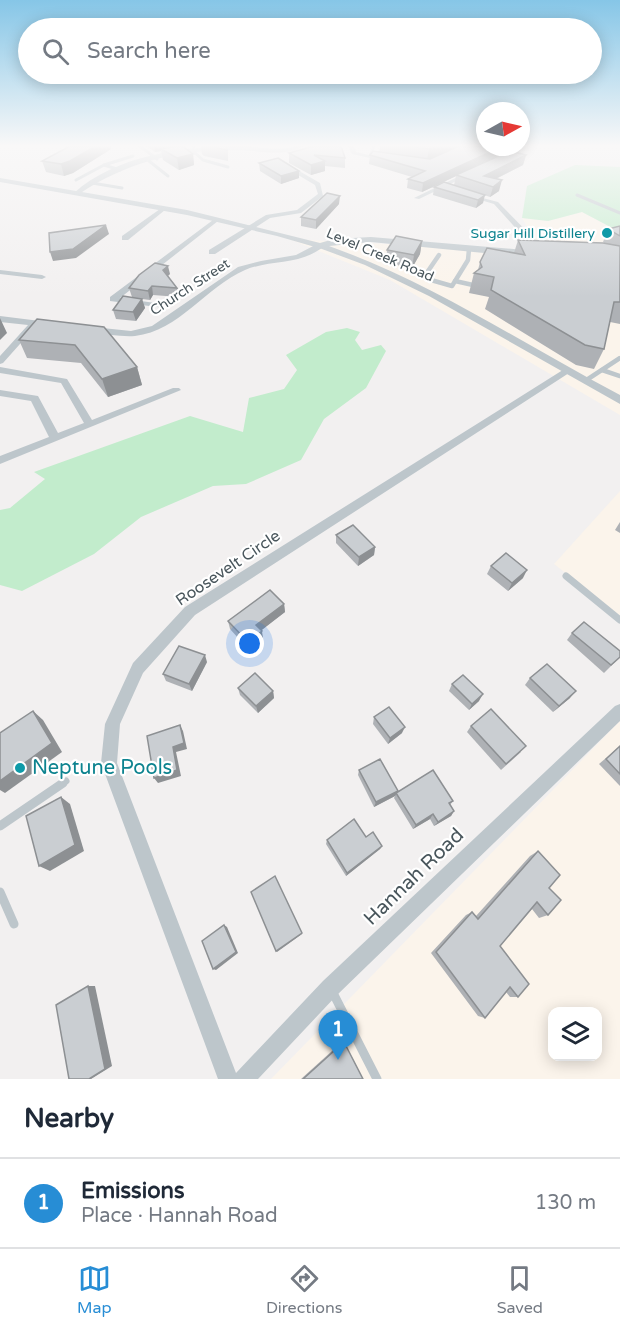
<!DOCTYPE html>
<html lang="en">
<head>
<meta charset="utf-8">
<style>
	:root { --surface:#fff; --page:#f6f6f7; --text:#1f2937; --muted:#747a83; --line:#e0e1e3; --accent:#278dd5 }
	body { margin:0; font-family:"Varela Round",sans-serif; background:var(--page); color:var(--text) }
	.controls { position:absolute; right:18px; bottom:18px; display:grid; overflow:hidden; border-radius:12px; box-shadow:0 3px 15px #0003 }
	.controls button { width:54px; height:54px; display:grid; place-items:center; padding:0; border:0; border-bottom:2px solid var(--line); background:var(--surface); color:var(--text); font:30px sans-serif }
	.compass { position:absolute; left:476px; top:102px; width:54px; height:54px; border-radius:50%; background:var(--surface); box-shadow:0 3px 15px #0003; rotate:82deg }
	.you { position:absolute; left:250px; top:644px; width:21px; height:21px; margin:-15px; border:4px solid #fff; border-radius:50%; background:#1a73e8; box-shadow:0 0 0 9px #1a73e833 }
	.badge { display:grid; place-items:center; width:39px; height:39px; border-radius:50%; background:var(--accent); color:#fff; font-size:20px; font-weight:700 }
	.pin { position:absolute; translate:-50% -50px; filter:drop-shadow(0 2px 3px #0008) }
	.pin::after { content:''; position:absolute; top:32px; width:21px; height:18px; background:inherit; clip-path:polygon(0 0,100% 0,50% 100%) }
	.list { margin:0; padding:0; list-style:none }
	h2 { display:flex; justify-content:space-between; align-items:center; height:78px; margin:0; padding:0 24px; font-size:26px }
	h2 small { font-size:20px; font-weight:400; color:var(--muted) }
	.list li { display:grid; grid-template-columns:39px 1fr auto; gap:18px; align-items:center; box-sizing:border-box; height:90px; padding:0 24px; border-top:2px solid var(--line) }
	.list b { display:block; font-size:22px; white-space:nowrap }
	.list p { margin:0; font-size:20px; white-space:nowrap; color:var(--muted) }
	.list em { font-size:20px; font-style:normal; color:var(--muted) }
	.icon { flex:none; width:33px; height:33px; fill:none; stroke:currentColor; stroke-width:2; stroke-linecap:round; stroke-linejoin:round }
	.map { position:relative; flex:none; width:620px; height:1079px; overflow:hidden }
	.search { position:absolute; background:var(--surface); box-shadow:0 3px 15px #0003; left:18px; right:18px; top:18px; height:66px; display:flex; align-items:center; gap:15px; box-sizing:border-box; padding:0 21px; border-radius:33px; color:var(--muted); font-size:22px }
	.sheet { height:168px; background:var(--surface) }
	nav { display:flex; justify-content:space-around; align-items:center; box-sizing:border-box; height:84px; border-top:2px solid var(--line); background:var(--surface); font-size:16px; color:var(--muted) }
	nav a { display:grid; justify-items:center; gap:3px }
	nav .on { color:var(--accent) }
	.map>svg:first-child { display:block }
	.commercial { fill:#fbf4eb; fill-rule:evenodd }
	.green { fill:#c2eccc }
	.lines { fill:none; stroke-linecap:round; stroke-linejoin:round }
	.service-far3 { stroke:#bdc6cb; stroke-width:3 }
	.service-far2 { stroke:#bdc6cb; stroke-width:4.5 }
	.service-far1 { stroke:#bdc6cb; stroke-width:7 }
	.service { stroke:#bdc6cb; stroke-width:9 }
	.minor { fill:#bdc6cb; fill-rule:evenodd }
	.tertiary { fill:#bdc6cb; fill-rule:evenodd }
	.wall { fill:#aeb1b5 }
	.shaded-wall { fill:#8d9093 }
	.building { fill:#caced2; stroke:#8d9093; stroke-width:1.5 }
	.culture-dot { fill:#0f9aa8; stroke:#fff; stroke-width:2 }
	.labels { text-anchor:middle; dominant-baseline:central; stroke-width:4.5; stroke-linejoin:round; paint-order:stroke }
	.far-culture-label { font-size:14px; fill:#0d838f; stroke:#fff; text-anchor:end }
	.far-street-label { font-size:14px; fill:#49565c; stroke:#fff }
	.street-label { font-size:16px; fill:#49565c; stroke:#fff }
	.near-culture-label { font-size:20px; fill:#0d838f; stroke:#fff; text-anchor:start }
	.near-street-label { font-size:20px; fill:#49565c; stroke:#fff }
</style>
</head>
<body>
<div class="map">
<svg width="620" height="1079" viewBox="0 0 620 1079">
	<rect width="100%" height="100%" fill="#f2f0f0"/>
	<g class="commercial">
		<path d="M582,212L620,232V415L390,280L289,239L542,252L522,218L548,221Z"/>
		<path d="M620,491V616L554,564Z"/>
		<path d="M620,721V1079H271L510,834ZM552,1012H598V1056H552Z"/>
	</g>
	<g class="green">
		<path d="M575,165L620,167V232L582,212L548,221L522,218L527,186Z"/>
		<path d="M347,328L360,332L355,340L362,350L381,345L386,351L366,388L324,419L301,460L246,484L213,486L141,517L94,554L22,591L0,585V510L10,508L45,479L34,472L190,416L243,432L249,398L284,389L297,370L286,355L326,332Z"/>
	</g>
	<g class="lines">
		<g class="service-far3">
			<path d="M140,146L157,159"/>
			<path d="M194,146L193,151L203,160L228,167"/>
			<path d="M374,146L370,156L374,157"/>
			<path d="M149,161L168,176"/>
			<path d="M104,165L133,156"/>
			<path d="M76,180L104,165L120,170"/>
			<path d="M92,183L122,188"/>
			<path d="M577,195L620,213"/>
		</g>
		<g class="service-far2">
			<path d="M439,255L426,274L431,280L452,286L468,260L469,249"/>
			<path d="M455,281L473,285"/>
			<path d="M602,370L620,376"/>
			<path d="M585,381L620,358"/>
		</g>
		<g class="service-far1">
			<path d="M566,576L620,620"/>
			<path d="M61,784L66,781"/>
		</g>
		<g class="service">
			<path d="M0,826L63,783"/>
			<path d="M0,892L14,924"/>
			<path d="M332,991L377,1079"/>
		</g>
		<g class="minor">
			<path d="M297,146H304C284,158 258,150 236,150C180,149 126,162 79,194L74,193C115,156 183,146 236,146C256,146 277,152 297,146Z"/>
			<path d="M348,146H354L356,152L373,156L370,158L352,154Z"/>
			<path d="M283,164H287L320,183L323,196L301,213L270,218L215,254H209V250L266,215L297,210L318,194L315,185L283,166Z"/>
			<path d="M468,172L473,173L419,199L414,198Z"/>
			<path d="M467,194L498,202L544,249V253H538L494,204L467,196Z"/>
			<path d="M160,209L165,210L128,240H122V236Z"/>
			<path d="M213,220L218,221L120,298L162,304H165V308L110,301V297Z"/>
			<path d="M317,244L324,246C301,266 271,259 245,270C206,287 179,331 135,336C121,337 107,334 93,333L89,330L93,327L131,331L152,326L238,267L261,261L296,255Z"/>
			<path d="M0,270L42,275L46,277L42,279L0,274Z"/>
			<path d="M0,316L48,322L52,325L48,328L36,326L3,363L0,364V356L28,325L0,322Z"/>
			<path d="M0,367L67,379L92,420L173,388H179L181,390L0,464V456L49,437L31,401L0,396V390L38,396L58,433L84,423L61,383L0,373Z"/>
			<path d="M566,368L569,369V373L195,615L143,673L120,724L117,763L236,1073L323,981L615,706L620,704V721L337,995L258,1079H218L101,763L105,724L133,663L185,607Z"/>
		</g>
		<path class="tertiary" d="M0,178L187,210L320,243L334,239L371,237L536,251L538,253L533,256L484,253L371,242L329,246C433,283 523,344 620,395V404L429,296L365,265L322,249L277,236L187,215L0,182Z"/>
	</g>
	<g class="wall">
		<path d="M70,146H110L111,149L73,173L64,176L46,172L42,161Z"/>
		<path d="M146,146H182L193,154L194,165L179,170L163,160L161,151L155,152Z"/>
		<path d="M201,146H228V161L204,156L202,154Z"/>
		<path d="M312,146H341L345,158V168L325,166V171L311,175L289,163V153L312,147Z"/>
		<path d="M380,146H485L497,157L526,155L523,165L496,179L499,191L490,197L484,195L483,203L476,208L433,195L434,187L454,185L456,176L422,192L407,188L408,179L412,177L369,164L370,155L379,152Z"/>
		<path d="M259,163L299,171V178L281,184L260,171Z"/>
		<path d="M339,204L316,229L301,226V217Z"/>
		<path d="M620,226V324L610,322L604,349L594,369L576,365L485,309L489,297L469,293L474,273L478,270L480,262L514,253L518,240L604,243L603,242L608,229Z"/>
		<path d="M422,241L420,254L412,268L386,263L387,250Z"/>
		<path d="M170,274L168,276L177,288L179,297L153,295L150,300L142,299L145,308L136,321L116,319L113,310L132,297L129,288Z"/>
		<path d="M37,319L137,367L142,385L108,397L81,363L27,358L19,340Z"/>
		<path d="M620,522V533L615,530Z"/>
		<path d="M336,535L375,547L374,555L358,566L336,543Z"/>
		<path d="M491,566L523,578L508,591L487,574Z"/>
		<path d="M284,604L285,612L261,630L263,639L249,650L230,629L228,621Z"/>
		<path d="M572,633L616,661L604,673L567,640Z"/>
		<path d="M207,662L192,691L166,681L163,674Z"/>
		<path d="M530,678L570,698L553,712L525,685Z"/>
		<path d="M452,684L479,701L469,710L449,691Z"/>
		<path d="M238,688L273,691L274,698L258,713L240,695Z"/>
		<path d="M374,717L402,733L388,744L373,724Z"/>
		<path d="M471,726L521,752L501,770L467,732Z"/>
		<path d="M620,746V786L599,764Z"/>
		<path d="M359,770L397,792L453,801L450,805L454,811L451,816L434,826L430,819L413,829L394,798L395,796L374,807L358,775Z"/>
		<path d="M366,837L382,846L380,849L346,876L326,844L327,840Z"/>
		<path d="M538,851L549,888L548,915L539,918L532,909L500,946L518,997H510L506,992L485,1018L478,1016L431,953L466,915L472,912L476,916L530,856Z"/>
		<path d="M343,1041L363,1079H301Z"/>
	</g>
	<g class="shaded-wall">
		<path d="M96,146H110L111,149L73,173L64,176L61,164Z"/>
		<path d="M153,146H181L161,149V151L155,152Z"/>
		<path d="M437,146H461L427,160L429,149Z"/>
		<path d="M499,148L497,157L422,192L423,183Z"/>
		<path d="M193,154L194,165L179,170L177,158Z"/>
		<path d="M526,155L523,165L485,184L484,176Z"/>
		<path d="M325,161V171L311,175V165Z"/>
		<path d="M299,171V178L281,184V176Z"/>
		<path d="M502,180L499,191L490,197L493,187Z"/>
		<path d="M485,195L483,203L476,208L478,200Z"/>
		<path d="M340,196L339,204L316,229V220Z"/>
		<path d="M106,225L109,234L76,258L53,261L50,252Z"/>
		<path d="M422,241L420,254L412,268L414,255Z"/>
		<path d="M168,266L170,274L165,278L163,270Z"/>
		<path d="M152,286L153,295L150,300L148,291Z"/>
		<path d="M142,299L145,308L136,321L133,312Z"/>
		<path d="M0,318L7,333L0,340Z"/>
		<path d="M137,367L142,385L108,397L102,379Z"/>
		<path d="M375,547L374,555L358,566L359,557Z"/>
		<path d="M527,570L523,578L508,591L512,583Z"/>
		<path d="M284,604L285,612L258,633L256,625Z"/>
		<path d="M262,631L263,639L249,650L248,642Z"/>
		<path d="M205,655L207,662L192,691L189,684Z"/>
		<path d="M273,691L274,698L258,713L256,706Z"/>
		<path d="M576,691L570,698L553,712L559,706Z"/>
		<path d="M483,694L479,701L469,710L472,704Z"/>
		<path d="M33,711L43,720L62,752L5,793L0,790V781Z"/>
		<path d="M180,725L183,731L187,749L176,752L181,776L158,783L154,778Z"/>
		<path d="M405,727L402,733L388,744L390,738Z"/>
		<path d="M398,791L395,796L374,807L376,802Z"/>
		<path d="M61,797L70,804L84,851L50,871L39,866Z"/>
		<path d="M454,811L451,816L434,826L438,822Z"/>
		<path d="M433,814L430,819L413,829L416,825Z"/>
		<path d="M382,846L380,849L346,876L347,873Z"/>
		<path d="M224,925L227,927L238,953L216,970L213,969Z"/>
		<path d="M302,933V934L277,952L276,951Z"/>
		<path d="M88,986H95L112,1066L91,1079H89Z"/>
	</g>
	<g class="building">
		<path d="M70,146H96L70,161L61,164L42,161Z"/>
		<path d="M176,146H182L193,154L177,158L161,149Z"/>
		<path d="M207,146H227V150Z"/>
		<path d="M314,146H341L345,158L314,155L325,161L311,165L289,153Z"/>
		<path d="M404,146H437L429,149Z"/>
		<path d="M459,146H485V147H495L499,148L423,183L408,179L425,171L370,155L373,151L430,159Z"/>
		<path d="M510,151L526,155L484,176L502,180L493,187L456,175Z"/>
		<path d="M278,158L299,171L281,176L259,163Z"/>
		<path d="M444,182L485,195L478,200L434,187Z"/>
		<path d="M327,193L340,196L316,220L301,217Z"/>
		<path d="M106,225L73,249L50,252L49,233Z"/>
		<path d="M620,226V236L608,229Z"/>
		<path d="M396,236L422,241L414,255L387,250Z"/>
		<path d="M518,240L603,243L620,246V302H614L604,349L585,345L491,290L494,277L474,273L482,267L480,262L487,248L525,255Z"/>
		<path d="M155,263L168,266L163,270L177,288L152,286L148,291L129,288L139,275Z"/>
		<path d="M123,296L142,299L133,312L113,310Z"/>
		<path d="M37,319L104,327L137,367L102,379L75,345L19,340Z"/>
		<path d="M353,525L375,547L359,557L336,535Z"/>
		<path d="M506,553L527,570L512,583L491,566Z"/>
		<path d="M270,590L284,604L256,625L262,631L248,642L228,621Z"/>
		<path d="M584,622L620,651V657L611,665L572,633Z"/>
		<path d="M179,646L205,655L189,684L163,674Z"/>
		<path d="M547,664L576,691L559,706L530,678Z"/>
		<path d="M255,673L273,691L256,706L238,688Z"/>
		<path d="M463,675L483,694L472,704L452,684Z"/>
		<path d="M389,707L405,727L390,738L374,717Z"/>
		<path d="M491,709L526,746L506,764L471,726Z"/>
		<path d="M33,711L52,743L0,781V733Z"/>
		<path d="M180,725L184,743L173,747L177,770L154,778L147,736Z"/>
		<path d="M620,746V774L606,759Z"/>
		<path d="M380,759L398,791L376,802L359,770Z"/>
		<path d="M433,770L453,801L449,803L454,811L438,822L433,814L416,825L396,793Z"/>
		<path d="M61,797L75,845L39,866L26,816Z"/>
		<path d="M354,819L366,837L373,832L382,846L347,873L327,840Z"/>
		<path d="M538,851L560,875L549,888L561,900L548,915L537,902L500,946L529,984L518,997L510,987L485,1018L436,952L472,912L478,919Z"/>
		<path d="M275,876L302,933L276,951L251,892Z"/>
		<path d="M224,925L236,952L213,969L202,941Z"/>
		<path d="M88,986L105,1069L89,1079H69L56,1005Z"/>
		<path d="M344,1042L363,1079H303Z"/>
	</g>
	<linearGradient id="sky" x2="0" y2="1"><stop stop-color="#86c6e7"/><stop offset="0.49" stop-color="#f9f8f8"/><stop offset="1" stop-color="#f9f8f8" stop-opacity="0"/></linearGradient>
	<rect width="620" height="297" fill="url(#sky)"/>
	<g class="culture-dot">
		<circle cx="607" cy="233" r="6"/>
		<circle cx="20" cy="768" r="6"/>
	</g>
	<g class="labels">
		<g class="far-culture-label">
			<text x="595" y="233">Sugar Hill Distillery</text>
		</g>
		<g class="far-street-label">
			<text transform="translate(380 255) rotate(23)">Level Creek Road</text>
			<text transform="translate(190 287) rotate(-33)">Church Street</text>
		</g>
		<g class="street-label">
			<text transform="translate(228 568) rotate(-34)">Roosevelt Circle</text>
		</g>
		<g class="near-culture-label">
			<text x="32" y="768">Neptune Pools</text>
		</g>
		<g class="near-street-label">
			<text transform="translate(414 877) rotate(-44)">Hannah Road</text>
		</g>
	</g>
</svg>
<div class="controls">
<button><svg class="icon" aria-label="layers" viewBox="0 0 24 24"><path d="M12 4l9 5-9 5-9-5zM3 14l9 5 9-5"/></svg></button>
</div>
<svg class="compass" viewBox="-18 -18 36 36"><path d="M0-13l5 13h-10z" fill="#e53935"/><path d="M0 13l5-13h-10z" fill="#747a83"/></svg>
<div class="you"></div>
<div class="pin badge" style="left:338px;top:1060px">1</div>
<div class="search"><svg class="icon" aria-label="search" viewBox="0 0 24 24"><circle cx="10" cy="10" r="6"/><path d="M15 15l6 6"/></svg>Search here</div>
</div>
<section class="sheet">
<h2>Nearby<small></small></h2>
<ul class="list">
<li><span class="badge">1</span><div><b>Emissions</b><p>Place · Hannah Road</p></div><em>130 m</em></li>
</ul>
</section>
<nav>
<a class="on"><svg class="icon" aria-label="map" viewBox="0 0 24 24"><path d="M3 6l6-2 6 2 6-2v14l-6 2-6-2-6 2zM9 4v14M15 6v14"/></svg>Map</a>
<a><svg class="icon" aria-label="directions" viewBox="0 0 24 24"><path d="M12 3l9 9-9 9-9-9zM9 14v-3h6M13 9l2 2-2 2"/></svg>Directions</a>
<a><svg class="icon" aria-label="saved" viewBox="0 0 24 24"><path d="M7 4h10v16l-5-4-5 4z"/></svg>Saved</a>
</nav>
</body>
</html>
